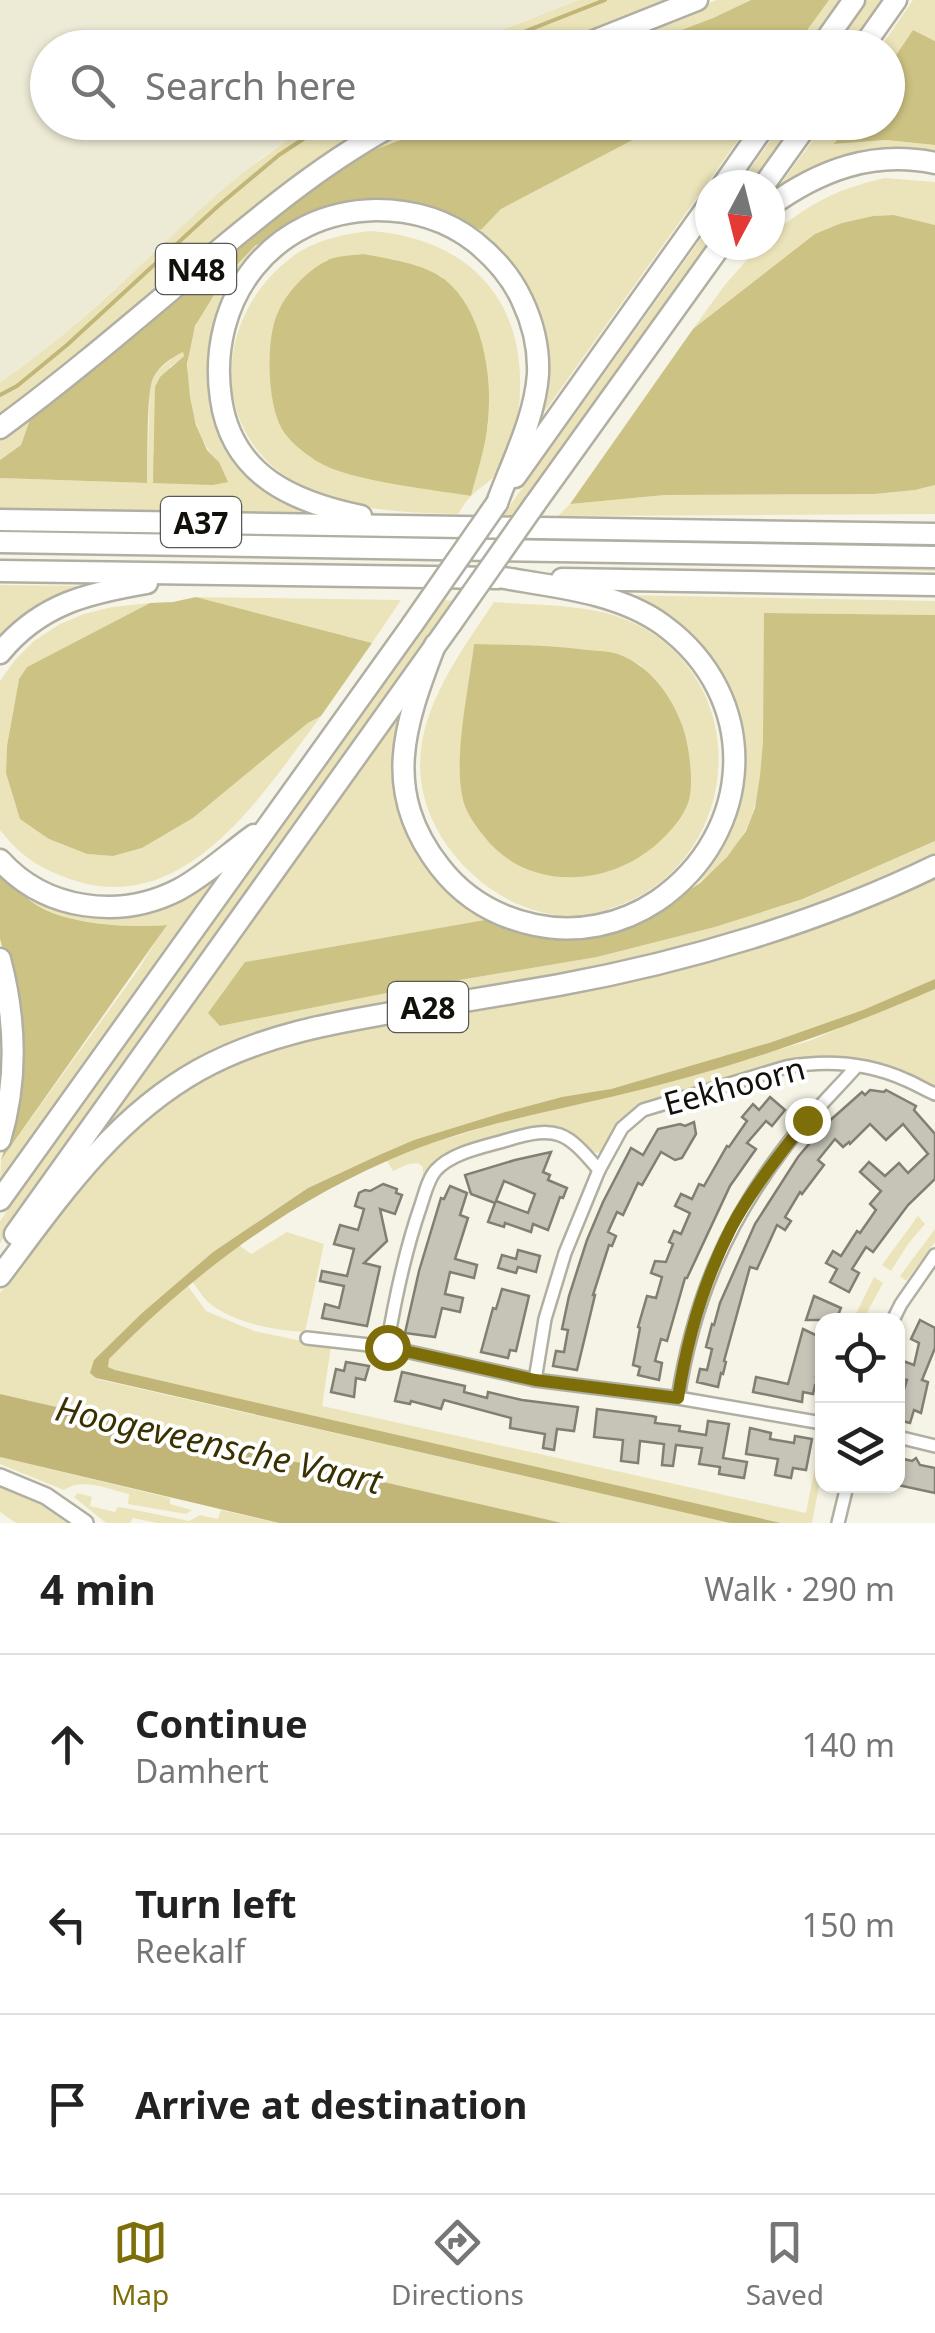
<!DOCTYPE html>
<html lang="en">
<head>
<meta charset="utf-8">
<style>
	:root { --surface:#fff; --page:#f2f2f2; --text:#222; --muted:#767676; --line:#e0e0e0; --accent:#7d6e0a }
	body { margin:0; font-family:"Noto Sans",sans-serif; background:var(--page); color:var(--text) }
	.controls { position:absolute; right:30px; bottom:30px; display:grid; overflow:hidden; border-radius:20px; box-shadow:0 2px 8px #0004 }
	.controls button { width:90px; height:90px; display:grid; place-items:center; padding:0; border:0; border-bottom:2px solid var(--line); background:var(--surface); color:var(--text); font:50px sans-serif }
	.compass { position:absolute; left:695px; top:170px; width:90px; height:90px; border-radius:50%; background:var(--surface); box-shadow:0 2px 8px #0004; rotate:187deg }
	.stop { position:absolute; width:30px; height:30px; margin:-22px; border:8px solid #7d6e0a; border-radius:50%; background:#fff }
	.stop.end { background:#7d6e0a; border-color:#fff; box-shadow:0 2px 10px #0008 }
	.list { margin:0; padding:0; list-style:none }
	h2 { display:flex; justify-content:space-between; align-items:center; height:130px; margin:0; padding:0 40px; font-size:42px }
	h2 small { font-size:32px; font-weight:400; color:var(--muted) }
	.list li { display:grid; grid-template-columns:65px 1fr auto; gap:30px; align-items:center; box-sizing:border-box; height:180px; padding:0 40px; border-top:2px solid var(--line) }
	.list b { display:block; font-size:38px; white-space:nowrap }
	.list p { margin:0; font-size:32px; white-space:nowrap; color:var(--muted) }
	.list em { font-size:32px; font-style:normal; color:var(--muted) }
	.icon { flex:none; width:55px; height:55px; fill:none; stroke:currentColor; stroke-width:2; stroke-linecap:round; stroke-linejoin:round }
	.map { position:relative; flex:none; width:935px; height:1523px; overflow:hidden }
	.search { position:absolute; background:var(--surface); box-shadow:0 2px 8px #0004; left:30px; right:30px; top:30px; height:110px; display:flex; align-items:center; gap:25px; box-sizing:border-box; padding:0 35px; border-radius:55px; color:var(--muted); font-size:38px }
	.sheet { height:670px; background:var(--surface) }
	nav { display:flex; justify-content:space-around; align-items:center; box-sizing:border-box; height:140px; border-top:2px solid var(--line); background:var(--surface); font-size:28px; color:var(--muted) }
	nav a { display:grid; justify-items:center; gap:5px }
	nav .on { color:var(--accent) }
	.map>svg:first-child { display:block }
	.built { fill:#edead5 }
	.green { fill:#ebe4ba; fill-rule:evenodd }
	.forest { fill:#ccc283 }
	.water { fill:#c1b678 }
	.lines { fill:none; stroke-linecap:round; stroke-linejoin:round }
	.stream { stroke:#c1b678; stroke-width:4 }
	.building { fill:#c6c4b7; stroke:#817f72; stroke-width:2.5; fill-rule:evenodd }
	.street-casing { stroke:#b1afa2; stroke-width:16 }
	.secondary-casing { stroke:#b1afa2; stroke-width:20 }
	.highway-casing { stroke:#b1afa2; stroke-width:25 }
	.street { stroke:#fff; stroke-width:11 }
	.secondary { stroke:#fff; stroke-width:15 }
	.highway { stroke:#fff; stroke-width:20 }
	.highway-bridge-casing { stroke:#b1afa2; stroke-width:25; stroke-linecap:butt }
	.highway-bridge { stroke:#fff; stroke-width:20 }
	.route { stroke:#7d6e0a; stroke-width:12 }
	.labels { text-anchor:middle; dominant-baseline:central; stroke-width:8; stroke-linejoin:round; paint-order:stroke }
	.shield { fill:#fff; stroke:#585854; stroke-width:2.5 }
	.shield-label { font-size:30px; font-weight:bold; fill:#11100b }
	.street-label { font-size:32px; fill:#11100b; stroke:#fff }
	.water-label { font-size:35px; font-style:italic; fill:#393100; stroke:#fff }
</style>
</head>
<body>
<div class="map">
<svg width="935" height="1523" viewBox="0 0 935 1523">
	<rect width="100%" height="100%" fill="#f6f4e6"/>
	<path class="built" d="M0,0H579L455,47L48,48V122L311,123L260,159L50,347L0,382Z"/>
	<g class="green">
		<path d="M579,0H676L555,47L455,48Z"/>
		<path d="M717,0H751L713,18L637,47L593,48Z"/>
		<path d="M829,0H840L805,47H795Z"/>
		<path d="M867,0H892L859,47L834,48Z"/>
		<path d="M913,0H935V41L913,30L888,67V48H880Z"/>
		<path d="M311,123H384L323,157L227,228L77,357L0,413V382C81,329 147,256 220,192C249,167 280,145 311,123Z"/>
		<path d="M413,123H446L339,163Z"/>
		<path d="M665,123H750L535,425L524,283L513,264L481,230L501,209Z"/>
		<path d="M783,123H806L761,185H739Z"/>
		<path d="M826,123H849L835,144L886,140L935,145V158L902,156L770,198Z"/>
		<path d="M885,178L935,182V225L894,215L873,216L842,223L693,329L724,286L760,245H770V235C812,203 833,190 885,178Z"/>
		<path d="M710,226V245L524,515H503Z"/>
		<path d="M371,231C463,238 523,294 520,389C520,414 514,448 500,470C493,480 480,487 471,496C466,501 462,508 458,514C400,513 337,510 288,478C206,424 218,312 292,257C314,240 344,234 371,231ZM391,259L413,265L442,277L484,358L489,406L488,426L471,496L361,477L319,463L292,290L326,260Z"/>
		<path d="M276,237L232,288L226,435L316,512L314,514L0,510V478L147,483L150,383L154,374L178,353L183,352L184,356L170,367L153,452L219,462C203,447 197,429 192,407C188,387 186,364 190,344C198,311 227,268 255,247C261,243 269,240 276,237Z"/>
		<path d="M31,417L21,445L0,460V438Z"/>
		<path d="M935,485V514L558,516L570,504L665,495L874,494L915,490Z"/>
		<path d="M796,565H935V571L815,568Z"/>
		<path d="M0,585L85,586L0,641Z"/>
		<path d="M623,595L935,601V615L764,613C764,671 772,779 746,829C727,867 689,890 655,912L717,850L731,696L717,669L698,645Z"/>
		<path d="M196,597L401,600L372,643Z"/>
		<path d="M444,600L462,602L0,1243V1221L181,965Z"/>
		<path d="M494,602C540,606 594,603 636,624C676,644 703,678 714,721C732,794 696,874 625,903C611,908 596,915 581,916C524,919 472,885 442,838C388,750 445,675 494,602ZM474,644L560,647L616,653L642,666L460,775Z"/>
		<path d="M150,603L27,667L19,679L7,746L6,773L49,839L87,854L113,856L142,848L193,818L308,723L321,716C264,792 188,916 76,881C42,870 22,858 0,830V681L15,660L34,641L60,624L84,614L112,607Z"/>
		<path d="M404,708L403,809L496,918L245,962L220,1026L412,988L597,957L715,927L804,899L935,841V861L821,908L730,936L633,960L281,1026L212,1052L163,1083L120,1116L92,1145C195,999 303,856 404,708Z"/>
		<path d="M224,869L195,907L0,1183L1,1160L138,970L166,925C128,928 72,925 39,906C30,901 22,892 14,885L139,913L178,902Z"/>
		<path d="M935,878V979L863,1010L772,1042L611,1089L414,1140L379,1155L308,1188L213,1252L142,1313L95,1360L97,1379L730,1523H562L0,1394V1293L64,1205L129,1132L179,1094L219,1070L274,1048L320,1035L752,947L831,921Z"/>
		<path d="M935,989V1085L931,1086C907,1078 882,1067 857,1061C806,1049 753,1072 705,1086C684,1092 657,1095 638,1106C620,1118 615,1142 598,1153C580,1150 574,1132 551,1128L458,1150L425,1181L423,1180V1167L418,1163L408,1164L393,1171L387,1161L429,1144L516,1118L614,1096L809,1041Z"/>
		<path d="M918,1216L925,1224L908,1244L891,1271L882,1265Z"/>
		<path d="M935,1229V1242L906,1281L900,1276Z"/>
		<path d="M287,1232L324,1244L305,1332C274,1330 239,1324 213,1306C204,1300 198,1289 192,1281L239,1245L251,1254Z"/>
		<path d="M874,1277L883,1283L863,1320H853Z"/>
		<path d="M187,1285L206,1311L254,1331L331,1347L322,1406L806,1513L822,1431V1471L812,1523H781L115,1370L108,1367V1359L140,1324Z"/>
		<path d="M0,1457L170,1498V1504L192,1510L186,1514L128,1504L129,1494C108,1489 83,1477 64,1490L0,1464Z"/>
		<path d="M0,1485L36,1497L74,1523H16L0,1512Z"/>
		<path d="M78,1493L92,1497L90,1506L115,1512L118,1507L126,1508L189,1521L200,1515L218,1519L221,1510L278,1523H157L133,1518L130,1523H106L74,1497Z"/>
	</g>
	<g class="forest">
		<path d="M751,0H829L795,47H637L713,18Z"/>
		<path d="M913,30L935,41V145L886,140L834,144L849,123L888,122V67Z"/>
		<path d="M446,123H665L501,209L481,230L442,212L400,200L358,201L326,209L255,246L225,277L195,326L187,364L190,397L196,425L207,450L219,462L228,482L213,485L153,483L155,387L160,377L184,356L183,352C172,357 158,367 153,378C146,393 148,463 147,483L0,478V460L21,445L31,417L38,410L339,163Z"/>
		<path d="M894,215L935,225V485L915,490L874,494L665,495L570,504L693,329L815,234L842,223L873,216Z"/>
		<path d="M363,254C389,259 422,263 444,279C482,308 493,376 488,421C486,446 477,472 471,496C431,489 346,481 315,460C303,452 289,441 282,429C267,403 265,337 279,310C288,291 307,271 326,261C337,255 351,256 363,254Z"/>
		<path d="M196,597L372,643L321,716L308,723L193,818L142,848L113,856L87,854L49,839L20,819L6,773L7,746L19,679L27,667L150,603L173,602Z"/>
		<path d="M764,613L935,615V841L803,899L715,927L597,957L412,988L220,1026L208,1013L245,962L496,918L512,926L655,912L700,883L727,857L746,831L755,808L760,776L763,742Z"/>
		<path d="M474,644C512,645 550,645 588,650C598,651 609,651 618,654C650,666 671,695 682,725C689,744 694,781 689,800C684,817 670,832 658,843C608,888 526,892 483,835C474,824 464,809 462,795C454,754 469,687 474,644Z"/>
		<path d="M0,871C11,882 22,895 35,904C66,925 130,928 167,925L1,1160L12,1124L9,972L0,939Z"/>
	</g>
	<g class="water">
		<path d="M935,979V989C831,1035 722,1071 611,1097C542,1113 472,1126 406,1153C292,1199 195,1272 109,1359L108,1367L115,1370L781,1523H730L96,1378L90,1373L94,1360L142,1313L213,1252L308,1188L379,1155L414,1140L502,1113L562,1097L611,1089L772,1042L863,1010Z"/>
		<path d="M0,1394L562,1523H279L0,1457Z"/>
	</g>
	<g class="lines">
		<g class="stream">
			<path d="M483,48L605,0"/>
			<path d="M0,395L17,386L67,345L218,206L279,155L329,122"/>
		</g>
	</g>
	<g class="building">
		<path d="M870,1090L884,1092L886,1090L916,1106L914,1110L935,1134V1179L908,1205L873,1252L866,1247L852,1269L859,1273L849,1292L830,1282L837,1269L826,1263L833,1251L841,1256L857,1231L860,1233L876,1210L870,1204L881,1191L860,1172L869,1162L885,1176L899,1163L908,1173L928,1154L903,1124L886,1140L870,1124L850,1144L849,1142L843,1147L835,1139L818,1160L824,1165L802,1194L800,1192L785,1217L791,1221L785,1230L777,1225L757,1269L750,1267L724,1361L726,1362L723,1374L721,1373L718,1387L697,1382L700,1369L707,1370L712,1349L706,1347L712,1324L714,1325L720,1303L755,1224L798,1157L826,1124L862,1092L865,1095Z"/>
		<path d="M770,1097L785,1110L772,1126L766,1121L747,1143L756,1149L730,1186L687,1278H685L667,1341L661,1339L655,1361L662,1363L659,1380L638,1375L640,1367L633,1365L640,1328L638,1327L647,1296L656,1298L662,1277L651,1273L655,1261L666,1262L673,1244L669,1242L674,1231L681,1234L690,1213L675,1206L681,1194L692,1199L699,1184L704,1186L727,1146L729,1147L747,1121L742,1117L753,1104L759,1110Z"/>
		<path d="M694,1122L696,1134L682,1158L675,1160L661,1152L642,1185L638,1183L623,1215L617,1212L608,1232L616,1236L612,1246L609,1245L593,1295H595L577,1370L553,1366L556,1351L564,1352L568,1330L562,1329L569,1296L587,1240L603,1202L631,1148L643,1155L658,1129L680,1124L685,1126Z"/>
		<path d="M551,1152L543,1172L550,1175L548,1180L567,1188L563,1198L560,1197L548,1230L533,1224L531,1232L505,1223L504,1227L488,1222L495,1203L471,1194L465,1175L515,1160ZM504,1181L535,1194L528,1213L496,1201Z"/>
		<path d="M383,1184L397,1189L396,1193L402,1195L395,1214L380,1209L387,1241L364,1263L380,1267L367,1326L322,1318L325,1304L339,1308L344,1286L320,1281L322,1271L347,1276L354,1249L334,1244L340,1225L358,1230L364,1209L355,1206L359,1193L365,1190L370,1191Z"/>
		<path d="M450,1186L467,1193L460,1215L468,1218L455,1259L477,1265L474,1278L450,1272L445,1294L463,1298L460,1312L442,1308L435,1337L405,1333L419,1271L441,1198L444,1199Z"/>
		<path d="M518,1250L540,1256L536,1272L518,1267L516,1273L498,1268L502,1255L516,1259Z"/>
		<path d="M502,1289L529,1296L516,1351L510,1350L508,1358L481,1352L493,1308L496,1309Z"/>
		<path d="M814,1296L841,1308L836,1320H806Z"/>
		<path d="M920,1320L935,1328V1348L922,1380L928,1382L921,1413L914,1410L910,1423L898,1420V1401L900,1402L907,1380L898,1378L903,1361L914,1365L919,1343L911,1339Z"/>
		<path d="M803,1329L822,1338V1358L816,1377L822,1378V1383L815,1385L813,1394L803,1392L802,1402L753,1392L756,1377L788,1384Z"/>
		<path d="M346,1362L369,1366L365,1380L356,1378L354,1397L331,1392L336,1369L344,1371Z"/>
		<path d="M402,1372L465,1386L464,1392L487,1398L488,1392L522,1400L578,1407L574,1431L557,1429L554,1450L543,1448L545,1434L510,1428L511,1418L444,1400L441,1409L411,1401L410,1404L395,1401Z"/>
		<path d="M597,1409L652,1416L656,1417L655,1423L680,1426L679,1431L706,1435L708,1421L729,1424L723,1458L747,1462L744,1478L719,1474L720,1467L699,1464L702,1448L676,1445L673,1466L662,1465L664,1444L640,1441L638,1463L621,1461L623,1440L594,1437Z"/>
		<path d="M750,1428L771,1433L770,1439L794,1443L795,1436L812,1439L806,1470L793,1468L791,1478L775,1475L778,1459L746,1454Z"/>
		<path d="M916,1458L920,1465L935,1468V1493L898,1485L904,1459L912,1461Z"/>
	</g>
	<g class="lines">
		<defs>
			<g id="street">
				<path d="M893,1320L901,1304L935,1255"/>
				<path d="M307,1338L387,1347L535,1380L678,1398L822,1423"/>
				<path d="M387,1347C395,1298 405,1251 421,1205C425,1193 428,1179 436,1170C453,1152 484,1147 507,1140C557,1125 566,1131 599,1170"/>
				<path d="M535,1380L545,1319L565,1253L599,1170L622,1128L643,1110L786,1067C826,1060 868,1063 906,1080C916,1084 925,1090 935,1094"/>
				<path d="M678,1398C693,1302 726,1224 785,1147C807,1118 833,1093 857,1066"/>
				<path d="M898,1437L935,1446"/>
				<path d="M838,1523L847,1486"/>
			</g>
			<path id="secondary" d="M0,1477L46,1496L85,1523"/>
			<g id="highway">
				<path d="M576,48L697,0"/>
				<path d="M820,48L854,0"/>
				<path d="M862,48L896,0"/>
				<path d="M723,185L767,122"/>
				<path d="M764,185L809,122"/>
				<path d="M770,206C820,170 873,150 935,163"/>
				<path d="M0,428C72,375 139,317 207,260C268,209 329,159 399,122"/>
				<path d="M515,477L710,203"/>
				<path d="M535,504L721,245"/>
				<path d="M361,516C294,502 232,476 221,399C206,298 273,212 376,210C412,210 447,220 475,242C496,259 511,276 522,300C533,323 539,349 538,374C535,418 512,462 497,503"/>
				<path d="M0,520L935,534"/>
				<path d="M0,542L935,557"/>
				<path d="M0,571L498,578"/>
				<path d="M562,579L935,585"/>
				<path d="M435,645C404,726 381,791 440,867C464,898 497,917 535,925C577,934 621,925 657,901C756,833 762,697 663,625C619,593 557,587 504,578"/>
				<path d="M0,653C40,604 88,593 147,583"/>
				<path d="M0,860C45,910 119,920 178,890C206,875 229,853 254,835"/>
				<path d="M0,959C16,1020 18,1080 0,1140"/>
				<path d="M0,1200L412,625"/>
				<path d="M15,1234L450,625"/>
				<path d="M0,1276C58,1199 113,1118 199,1070C262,1035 332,1023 402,1011C455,1003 507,994 559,985C685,962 820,922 935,866"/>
			</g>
		</defs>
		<use href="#street" class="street-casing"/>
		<use href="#secondary" class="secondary-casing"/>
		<use href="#highway" class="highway-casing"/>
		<use href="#street" class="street"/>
		<use href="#secondary" class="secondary"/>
		<use href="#highway" class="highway"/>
		<defs>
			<g id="highway-bridge">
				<path d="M412,625L497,503"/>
				<path d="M450,625L535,504"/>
			</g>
		</defs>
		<use href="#highway-bridge" class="highway-bridge-casing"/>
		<use href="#highway-bridge" class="highway-bridge"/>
	</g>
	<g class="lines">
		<path class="route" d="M387,1347L535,1380L678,1398C687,1339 704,1281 731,1228C751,1190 780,1153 807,1120"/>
	</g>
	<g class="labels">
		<g class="shield">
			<rect x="156" y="244" width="80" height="50" rx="8"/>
			<rect x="161" y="497" width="80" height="50" rx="8"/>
			<rect x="388" y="982" width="80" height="50" rx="8"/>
		</g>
		<g class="shield-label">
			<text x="196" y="269">N48</text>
			<text x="201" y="522">A37</text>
			<text x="428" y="1007">A28</text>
		</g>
		<g class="street-label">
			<text transform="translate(734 1085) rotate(-15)">Eekhoorn</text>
		</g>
		<g class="water-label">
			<text transform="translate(219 1444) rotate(13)">Hoogeveensche Vaart</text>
		</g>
	</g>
</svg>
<div class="controls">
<button><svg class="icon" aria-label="locate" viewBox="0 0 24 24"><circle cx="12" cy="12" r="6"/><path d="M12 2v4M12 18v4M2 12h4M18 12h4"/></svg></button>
<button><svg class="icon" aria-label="layers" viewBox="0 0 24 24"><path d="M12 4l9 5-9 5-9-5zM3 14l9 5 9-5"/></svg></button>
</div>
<svg class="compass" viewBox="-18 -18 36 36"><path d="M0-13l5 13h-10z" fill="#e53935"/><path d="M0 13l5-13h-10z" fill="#767676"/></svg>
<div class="stop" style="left:387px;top:1347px"></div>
<div class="stop end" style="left:807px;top:1120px"></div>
<div class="search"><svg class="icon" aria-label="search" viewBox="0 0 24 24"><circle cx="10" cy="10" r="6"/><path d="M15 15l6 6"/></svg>Search here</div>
</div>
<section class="sheet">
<h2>4 min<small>Walk · 290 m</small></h2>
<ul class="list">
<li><svg class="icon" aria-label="ahead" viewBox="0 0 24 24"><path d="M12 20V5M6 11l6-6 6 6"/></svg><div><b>Continue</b><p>Damhert</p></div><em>140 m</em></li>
<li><svg class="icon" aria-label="left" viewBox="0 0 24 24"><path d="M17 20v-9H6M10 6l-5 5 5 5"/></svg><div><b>Turn left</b><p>Reekalf</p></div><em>150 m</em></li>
<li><svg class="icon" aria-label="arrive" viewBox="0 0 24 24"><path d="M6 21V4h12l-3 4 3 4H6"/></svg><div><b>Arrive at destination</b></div></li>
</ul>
</section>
<nav>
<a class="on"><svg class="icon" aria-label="map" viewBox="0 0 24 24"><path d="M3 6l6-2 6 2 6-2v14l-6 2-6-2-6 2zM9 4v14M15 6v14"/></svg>Map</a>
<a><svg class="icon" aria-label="directions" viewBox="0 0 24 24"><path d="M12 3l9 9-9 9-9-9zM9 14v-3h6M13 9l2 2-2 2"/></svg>Directions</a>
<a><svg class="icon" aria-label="saved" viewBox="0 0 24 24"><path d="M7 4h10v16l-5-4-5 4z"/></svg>Saved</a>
</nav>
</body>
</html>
